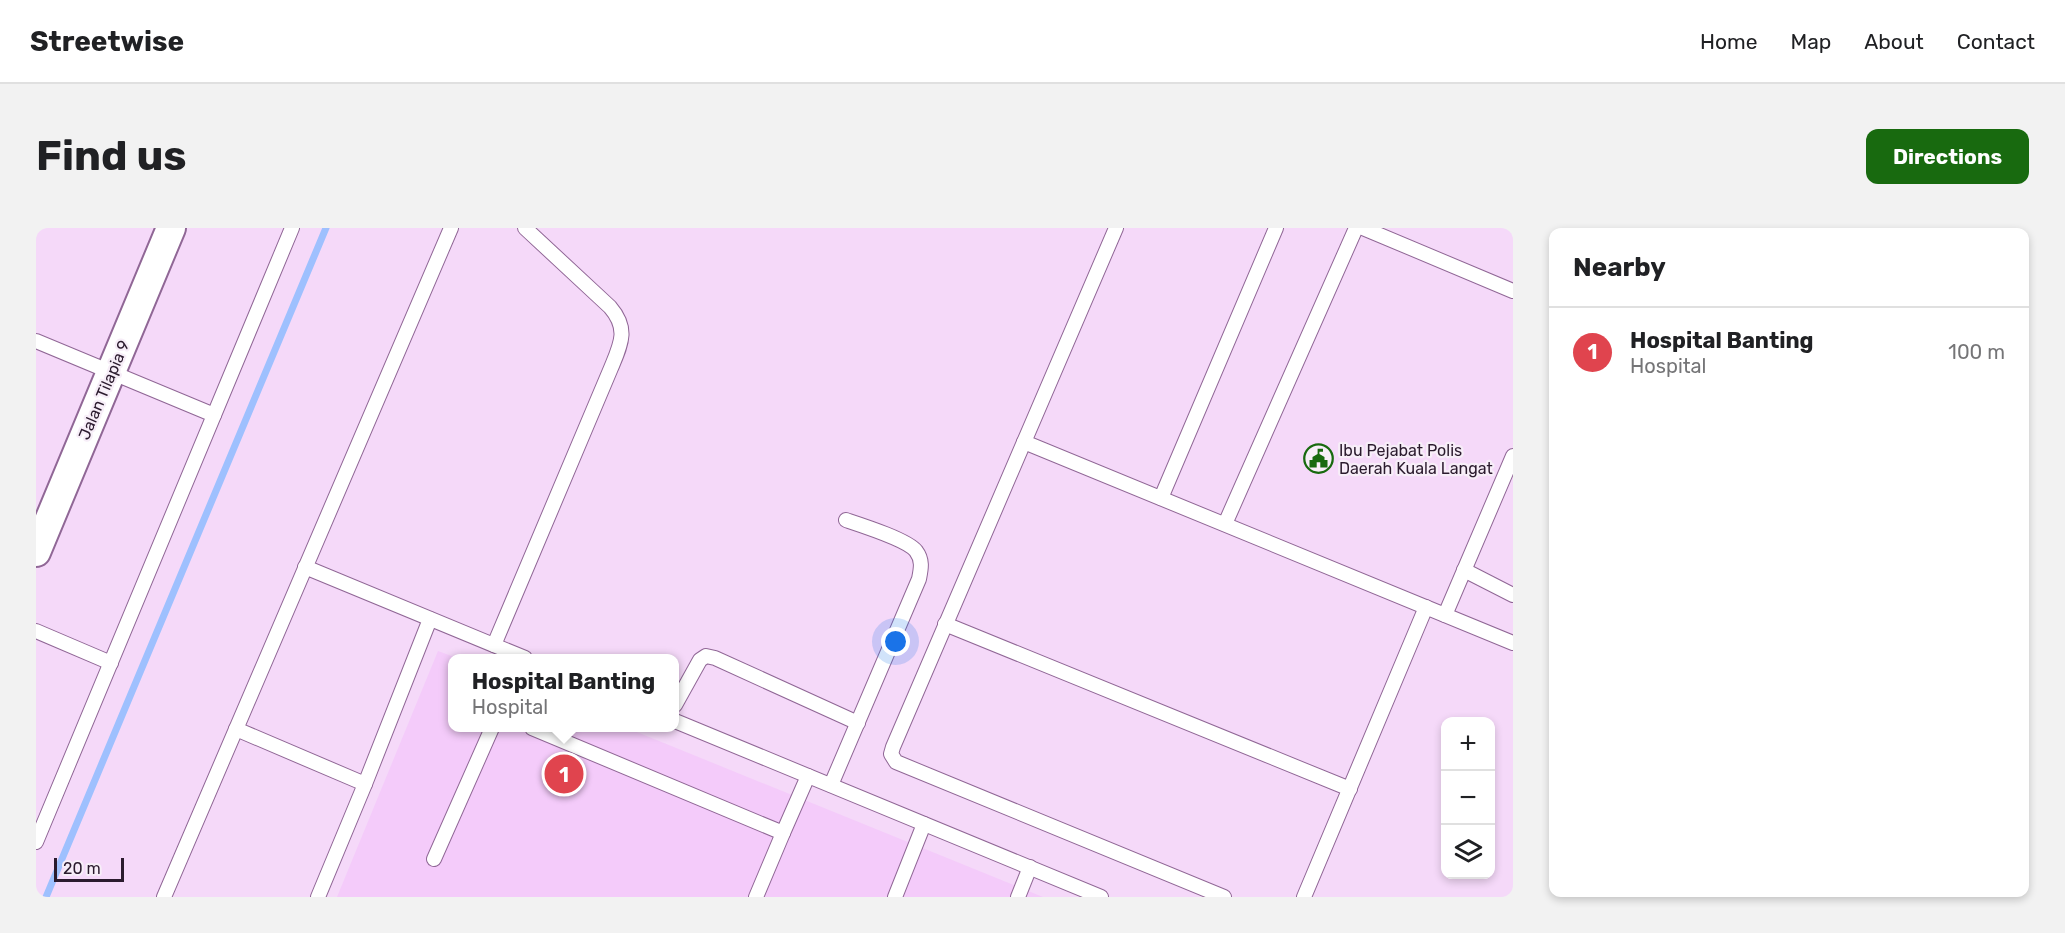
<!DOCTYPE html>
<html lang="en">
<head>
<meta charset="utf-8">
<style>
	:root { --surface:#fff; --page:#f2f2f2; --text:#202124; --muted:#757577; --line:#e0e0e0; --accent:#186a0f }
	body { margin:0; font-family:Rubik,sans-serif; background:var(--page); color:var(--text) }
	.controls { position:absolute; right:18px; bottom:18px; display:grid; overflow:hidden; border-radius:12px; box-shadow:0 3px 9px #0003 }
	.controls button { width:54px; height:54px; display:grid; place-items:center; padding:0; border:0; border-bottom:2px solid var(--line); background:var(--surface); color:var(--text); font:30px sans-serif }
	.scale { position:absolute; left:18px; bottom:15px; width:70px; box-sizing:border-box; padding-left:6px; border:3px solid #2b1b2e; border-top:0; font-size:16px; line-height:21px; white-space:nowrap; color:#2b1b2e; -webkit-text-stroke:4px #f7eef8; paint-order:stroke }
	.you { position:absolute; left:860px; top:414px; width:21px; height:21px; margin:-15px; border:4px solid #fff; border-radius:50%; background:#1a73e8; box-shadow:0 0 0 9px #1a73e833 }
	.badge { display:grid; place-items:center; width:39px; height:39px; border-radius:50%; background:var(--accent); color:#fff; font-size:20px; font-weight:700 }
	.pin { position:absolute; translate:-50% -50%; border:3px solid #fff; box-shadow:0 2px 6px #0006 }
	.popup { position:absolute; left:412px; top:426px; width:231px; height:78px; box-sizing:border-box; display:grid; place-content:center; border-radius:12px; background:var(--surface); filter:drop-shadow(0 2px 4px #0005); font-size:20px; white-space:nowrap; color:var(--muted) }
	.popup b { font-size:22px; color:var(--text) }
	.popup::after { content:''; position:absolute; left:50%; top:100%; margin-left:-12px; border:12px solid transparent; border-top-color:var(--surface) }
	.list { margin:0; padding:0; list-style:none }
	h2 { display:flex; justify-content:space-between; align-items:center; height:78px; margin:0; padding:0 24px; font-size:26px }
	h2 small { font-size:20px; font-weight:400; color:var(--muted) }
	.list li { display:grid; grid-template-columns:39px 1fr auto; gap:18px; align-items:center; box-sizing:border-box; height:90px; padding:0 24px; border-top:2px solid var(--line) }
	.list b { display:block; font-size:22px; white-space:nowrap }
	.list p { margin:0; font-size:20px; white-space:nowrap; color:var(--muted) }
	.list em { font-size:20px; font-style:normal; color:var(--muted) }
	.icon { flex:none; width:33px; height:33px; fill:none; stroke:currentColor; stroke-width:2; stroke-linecap:round; stroke-linejoin:round }
	.map { position:relative; flex:none; width:1477px; height:669px; overflow:hidden; border-radius:12px }
	header { display:flex; align-items:center; gap:36px; box-sizing:border-box; height:84px; padding:0 30px; background:var(--surface); border-bottom:2px solid var(--line) }
	header strong { font-size:28px }
	nav { display:flex; gap:33px; margin-inline-start:auto; font-size:21px }
	.intro { display:flex; align-items:center; justify-content:space-between; box-sizing:border-box; height:144px; padding:0 36px }
	h1 { margin:0; font-size:42px }
	.button { padding:15px 27px; border-radius:12px; background:var(--accent); color:#fff; font-size:21px; font-weight:700 }
	main { display:flex; gap:36px; padding:0 36px }
	aside { flex:1; background:var(--surface); border-radius:12px; box-shadow:0 3px 9px #0003 }
	.map>svg:first-child { display:block }
	.built { fill:#f4cbfa }
	.lines { fill:none; stroke-linecap:round; stroke-linejoin:round }
	.stream { stroke:#9ec0fe; stroke-width:7 }
	.service-casing { stroke:#906796; stroke-width:16 }
	.minor-casing { stroke:#906796; stroke-width:32 }
	.service { stroke:#fff; stroke-width:14 }
	.minor { stroke:#fff; stroke-width:28 }
	.labels { text-anchor:middle; dominant-baseline:central; stroke-width:4.5; stroke-linejoin:round; paint-order:stroke }
	.street-label { font-size:16px; fill:#2b1b2e; stroke:#f7eef8 }
	.poi-label { font-size:16px; fill:#2b1b2e; stroke:#f7eef8; text-anchor:start }
</style>
</head>
<body>
<header>
<strong>Streetwise</strong>
<nav><a>Home</a><a>Map</a><a>About</a><a>Contact</a></nav>
</header>
<div class="intro"><h1>Find us</h1><a class="button">Directions</a></div>
<main>
<div class="map">
<svg width="1477" height="669" viewBox="0 0 1477 669">
	<rect width="100%" height="100%" fill="#f5d9f9"/>
	<path class="built" d="M402,423L421,430H417V500H591L1007,669H301Z"/>
	<g class="lines">
		<path class="stream" d="M10,669L290,0"/>
		<defs>
			<g id="service">
				<path d="M1080,0L857,519L855,526L860,534L1188,669"/>
				<path d="M1327,0L1477,63"/>
				<path d="M0,113L178,187"/>
				<path d="M988,214L1477,415"/>
				<path d="M1125,270L1240,0"/>
				<path d="M1189,296L1320,0"/>
				<path d="M269,339L489,430"/>
				<path d="M1428,342L1477,367"/>
				<path d="M1409,387L1477,228"/>
				<path d="M909,396L1314,561"/>
				<path d="M0,403L75,435"/>
				<path d="M458,417L575,140C585,116 593,101 574,79L489,0"/>
				<path d="M639,477L664,432L670,428L679,430L822,495"/>
				<path d="M639,493L1065,669"/>
				<path d="M496,500L747,605L772,548"/>
				<path d="M200,501L329,556"/>
				<path d="M795,557L883,351C885,341 887,332 880,323C872,312 825,297 810,292"/>
				<path d="M0,614L256,0"/>
				<path d="M398,631L456,500"/>
				<path d="M128,669L415,0"/>
				<path d="M282,669L329,556L394,391"/>
				<path d="M720,669L747,605"/>
				<path d="M859,669L888,596"/>
				<path d="M982,669L994,639"/>
				<path d="M1268,669L1390,379"/>
			</g>
			<path id="minor" d="M0,324L135,0"/>
		</defs>
		<use href="#service" class="service-casing"/>
		<use href="#minor" class="minor-casing"/>
		<use href="#service" class="service"/>
		<use href="#minor" class="minor"/>
	</g>
	<defs>
		<symbol id="civic-ring" viewBox="-11 -11 22 22"><circle r="9.5" fill="#f7eef8" stroke="#186a0f" stroke-width="1.5"/><path d="M-.6-6.5H3V-4.5H.6V-3L4-1V1h2V6H-6V1h2V-1L-.6-3ZM-1.2 2.5V6h2.4V2.5Z" fill="#186a0f"/></symbol>
	</defs>
	<g fill-rule="evenodd">
		<use href="#civic-ring" x="1266" y="214" width="33" height="33"/>
	</g>
	<g class="labels">
		<g class="street-label">
			<text transform="translate(68 162) rotate(-67)">Jalan Tilapia 9</text>
		</g>
		<g class="poi-label">
			<text x="1303" y="222">Ibu Pejabat Polis<tspan x="1303" dy="18">Daerah Kuala Langat</tspan></text>
		</g>
	</g>
</svg>
<div class="controls">
<button>+</button>
<button>−</button>
<button><svg class="icon" aria-label="layers" viewBox="0 0 24 24"><path d="M12 4l9 5-9 5-9-5zM3 14l9 5 9-5"/></svg></button>
</div>
<div class="scale">20 m</div>
<div class="you"></div>
<div class="pin badge" style="left:528px;top:546px;background:#e0444e">1</div>
<div class="popup"><b>Hospital Banting</b>Hospital</div>
</div>
<aside>
<h2>Nearby<small></small></h2>
<ul class="list">
<li><span class="badge" style="background:#e0444e">1</span><div><b>Hospital Banting</b><p>Hospital</p></div><em>100 m</em></li>
</ul>
</aside>
</main>
</body>
</html>
